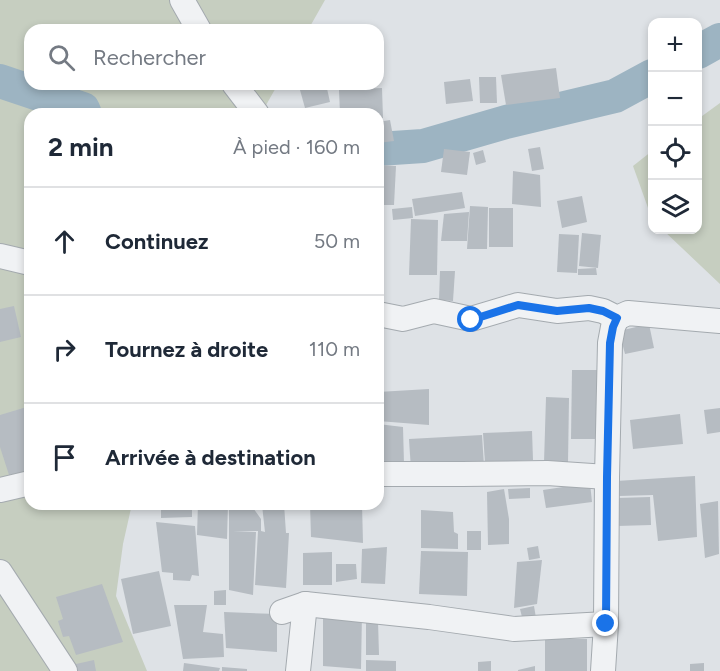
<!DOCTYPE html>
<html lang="fr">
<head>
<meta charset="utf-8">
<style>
	:root { --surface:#fff; --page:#f6f6f7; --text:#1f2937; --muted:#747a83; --line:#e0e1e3 }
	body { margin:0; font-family:Figtree,sans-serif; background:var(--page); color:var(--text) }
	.controls { position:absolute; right:18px; top:18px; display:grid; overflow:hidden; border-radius:12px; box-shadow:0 3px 9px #0003 }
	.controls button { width:54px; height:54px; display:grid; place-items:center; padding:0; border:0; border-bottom:2px solid var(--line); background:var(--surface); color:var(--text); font:30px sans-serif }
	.stop { position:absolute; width:18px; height:18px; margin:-14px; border:4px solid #1a73e8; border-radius:50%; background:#fff }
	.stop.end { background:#1a73e8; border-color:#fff; box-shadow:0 2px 6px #0008 }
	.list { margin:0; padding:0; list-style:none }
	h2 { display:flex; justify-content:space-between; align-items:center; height:78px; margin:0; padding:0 24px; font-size:26px }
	h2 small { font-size:20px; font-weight:400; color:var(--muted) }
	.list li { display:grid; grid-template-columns:39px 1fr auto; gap:18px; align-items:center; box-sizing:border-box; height:108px; padding:0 24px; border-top:2px solid var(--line) }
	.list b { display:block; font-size:22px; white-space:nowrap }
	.list em { font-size:20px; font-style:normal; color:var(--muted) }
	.icon { flex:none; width:33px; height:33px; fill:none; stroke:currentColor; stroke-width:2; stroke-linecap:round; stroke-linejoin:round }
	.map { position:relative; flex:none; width:720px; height:671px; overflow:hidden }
	.search { position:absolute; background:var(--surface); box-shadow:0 3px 9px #0003; left:24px; top:24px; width:360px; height:66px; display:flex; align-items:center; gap:15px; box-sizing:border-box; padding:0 21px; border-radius:18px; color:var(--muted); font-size:22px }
	.panel { position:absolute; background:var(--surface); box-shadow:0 3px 9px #0003; left:24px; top:108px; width:360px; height:402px; border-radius:18px }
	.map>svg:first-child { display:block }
	.green { fill:#c6cec0 }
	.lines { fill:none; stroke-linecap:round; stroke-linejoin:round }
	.river { stroke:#9db4c2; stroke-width:34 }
	.building { fill:#b6bcc2 }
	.minor-casing { stroke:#a4aaaf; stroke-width:26 }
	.minor { stroke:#f0f2f4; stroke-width:24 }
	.route { stroke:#1a73e8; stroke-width:8 }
</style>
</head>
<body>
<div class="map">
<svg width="720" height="671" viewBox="0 0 720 671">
	<rect width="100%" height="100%" fill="#dee2e6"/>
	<g class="green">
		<path d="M0,0H325L308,30H30V84H278L261,114H30V504H132L123,544L116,596L147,671H0Z"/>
		<path d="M720,103V284L663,230H698V119Z"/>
		<path d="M652,151V219L633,166Z"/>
	</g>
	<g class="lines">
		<g class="river">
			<path d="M698,52L720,40"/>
			<path d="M0,81L83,109L85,114"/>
			<path d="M378,149L423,146L506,122L615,96L652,76"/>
		</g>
	</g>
	<g class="building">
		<path d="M556,68L560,98L506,105L501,75Z"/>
		<path d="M479,77H496L497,103H480Z"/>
		<path d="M470,79L473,101L446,104L444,82Z"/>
		<path d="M326,84L330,102L305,108L300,90Z"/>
		<path d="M382,88L383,118H378V114H340L339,90Z"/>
		<path d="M390,120L394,141L378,143V122Z"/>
		<path d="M540,147L544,169L532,171L528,149Z"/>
		<path d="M444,149L470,152L467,175L441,172Z"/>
		<path d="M483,150L486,162L476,165L473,153Z"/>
		<path d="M378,165L396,166L394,205H378Z"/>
		<path d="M513,171L540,175L541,207L512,204Z"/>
		<path d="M462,192L465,208L415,216L412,199Z"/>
		<path d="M582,196L587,222L562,228L557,201Z"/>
		<path d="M470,206L488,207L487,249H467Z"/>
		<path d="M412,207L413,218L393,220L392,209Z"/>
		<rect x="489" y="208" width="24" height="39"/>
		<path d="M469,212L467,241H441L444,214Z"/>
		<path d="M411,219L438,220L437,275H409Z"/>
		<path d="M582,233L601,235L598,268L579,266Z"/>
		<path d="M559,234L579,235L577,273L557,272Z"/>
		<path d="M596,268L597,275H578V269Z"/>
		<path d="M440,271H455L453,301L439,300Z"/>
		<path d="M14,306L21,337L0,342V309Z"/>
		<path d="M649,324L654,348L625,354L619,331Z"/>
		<path d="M572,370H598L597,439H571Z"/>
		<path d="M429,389V425L378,421V392Z"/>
		<path d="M546,397L569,398L568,463H544Z"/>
		<path d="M30,406V470L9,475L0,447V415Z"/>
		<path d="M720,408V432L707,434L704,410Z"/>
		<path d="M680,414L683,444L633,449L630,420Z"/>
		<path d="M378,424L403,427L404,464L378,462Z"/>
		<path d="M532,431L533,460L485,463L483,433Z"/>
		<path d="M482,435L484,466L411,470L409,439Z"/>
		<path d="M695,476L697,537L658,541L653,495L619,496L616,481Z"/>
		<path d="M590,483L592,502L546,508L543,490Z"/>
		<path d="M530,488V498L509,499L508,489Z"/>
		<path d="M504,489L509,519V544L488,545L487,492Z"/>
		<path d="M650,497L651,525L617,526V498Z"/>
		<path d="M718,501L719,554L705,558L700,504Z"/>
		<path d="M161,504H192V517L161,518Z"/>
		<path d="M198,504H228L227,539L197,535Z"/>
		<path d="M284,504L286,533H289L286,588L255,585L258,531H233L256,532L253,595L229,590V505H251L261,519V531L265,532L262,505Z"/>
		<path d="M310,504H362L363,543L311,537Z"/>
		<path d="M421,510L453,512L454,532L458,534V549L421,548Z"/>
		<path d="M156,522L195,526L199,576L192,575L190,581L173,580V573L162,572Z"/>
		<rect x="467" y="531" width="14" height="19"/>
		<path d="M538,546L540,558L529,560L527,548Z"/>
		<path d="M387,547L385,584L361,583L362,549Z"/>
		<path d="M421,551L468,552L467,596L419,594Z"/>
		<path d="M332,552V585H303V553Z"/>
		<path d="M542,560L537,604L514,608L517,562Z"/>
		<path d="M336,564H356L357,579L336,582Z"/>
		<path d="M159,571L171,626L133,634L121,579Z"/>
		<path d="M102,584L123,642L76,655L69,636L63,637L58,621L63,619L56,597Z"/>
		<path d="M226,590V605H214V591Z"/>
		<path d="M174,605H207L203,632L223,634L224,657L183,659Z"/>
		<path d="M534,606L536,618L523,621L520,609Z"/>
		<path d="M224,612L277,614V652L226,648Z"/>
		<path d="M323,612H362L361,669L323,666Z"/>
		<path d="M366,621H378L379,655H366Z"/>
		<rect x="545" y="639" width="42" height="32"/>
		<path d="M94,660L96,671H77L76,664Z"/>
		<path d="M366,660L396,661V671H366Z"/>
		<path d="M491,661V671H478V662Z"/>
		<path d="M184,663L220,668L219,671H183Z"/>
		<path d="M704,663V671H690V664Z"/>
		<path d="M535,666V671H518V670Z"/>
		<path d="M222,667L247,669V671H222Z"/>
	</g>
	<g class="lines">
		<defs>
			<g id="minor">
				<path d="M182,0L199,30"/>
				<path d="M234,84L257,114"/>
				<path d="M0,256L30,263"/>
				<path d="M378,314L403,319L434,311L471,319L518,305L557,311L589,308L603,311L617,318L628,313L720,321"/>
				<path d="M378,474H462L547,473L607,477"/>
				<path d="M0,490L30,483"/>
				<path d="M0,572L65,671"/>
				<path d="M282,612L305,604L429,617L514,629L606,624"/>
				<path d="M298,671L305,604"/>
				<path d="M603,671L606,624L607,477L610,343L613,327L617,318"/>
			</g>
		</defs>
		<use href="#minor" class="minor-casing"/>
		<use href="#minor" class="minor"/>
	</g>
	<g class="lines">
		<path class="route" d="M471,320L518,305L557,311L589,308L603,311L617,318L613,327L610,343L607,477L606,624"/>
	</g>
</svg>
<div class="controls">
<button>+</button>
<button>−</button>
<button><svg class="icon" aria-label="locate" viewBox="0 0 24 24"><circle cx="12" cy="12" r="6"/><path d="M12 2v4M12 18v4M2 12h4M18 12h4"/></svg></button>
<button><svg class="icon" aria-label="layers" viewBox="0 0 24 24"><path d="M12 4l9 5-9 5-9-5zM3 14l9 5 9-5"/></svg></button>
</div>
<div class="stop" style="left:471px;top:320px"></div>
<div class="stop end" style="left:606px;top:624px"></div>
<div class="search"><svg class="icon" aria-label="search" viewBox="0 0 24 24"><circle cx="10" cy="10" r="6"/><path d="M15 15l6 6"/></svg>Rechercher</div>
<section class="panel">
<h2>2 min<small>À pied · 160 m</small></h2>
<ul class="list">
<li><svg class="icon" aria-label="ahead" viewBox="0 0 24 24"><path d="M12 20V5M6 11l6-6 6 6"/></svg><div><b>Continuez</b></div><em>50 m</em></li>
<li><svg class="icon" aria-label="right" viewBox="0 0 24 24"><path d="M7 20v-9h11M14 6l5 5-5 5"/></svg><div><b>Tournez à droite</b></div><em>110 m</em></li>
<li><svg class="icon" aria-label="arrive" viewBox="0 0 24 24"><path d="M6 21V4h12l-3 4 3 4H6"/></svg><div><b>Arrivée à destination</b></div></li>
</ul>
</section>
</div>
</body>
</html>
